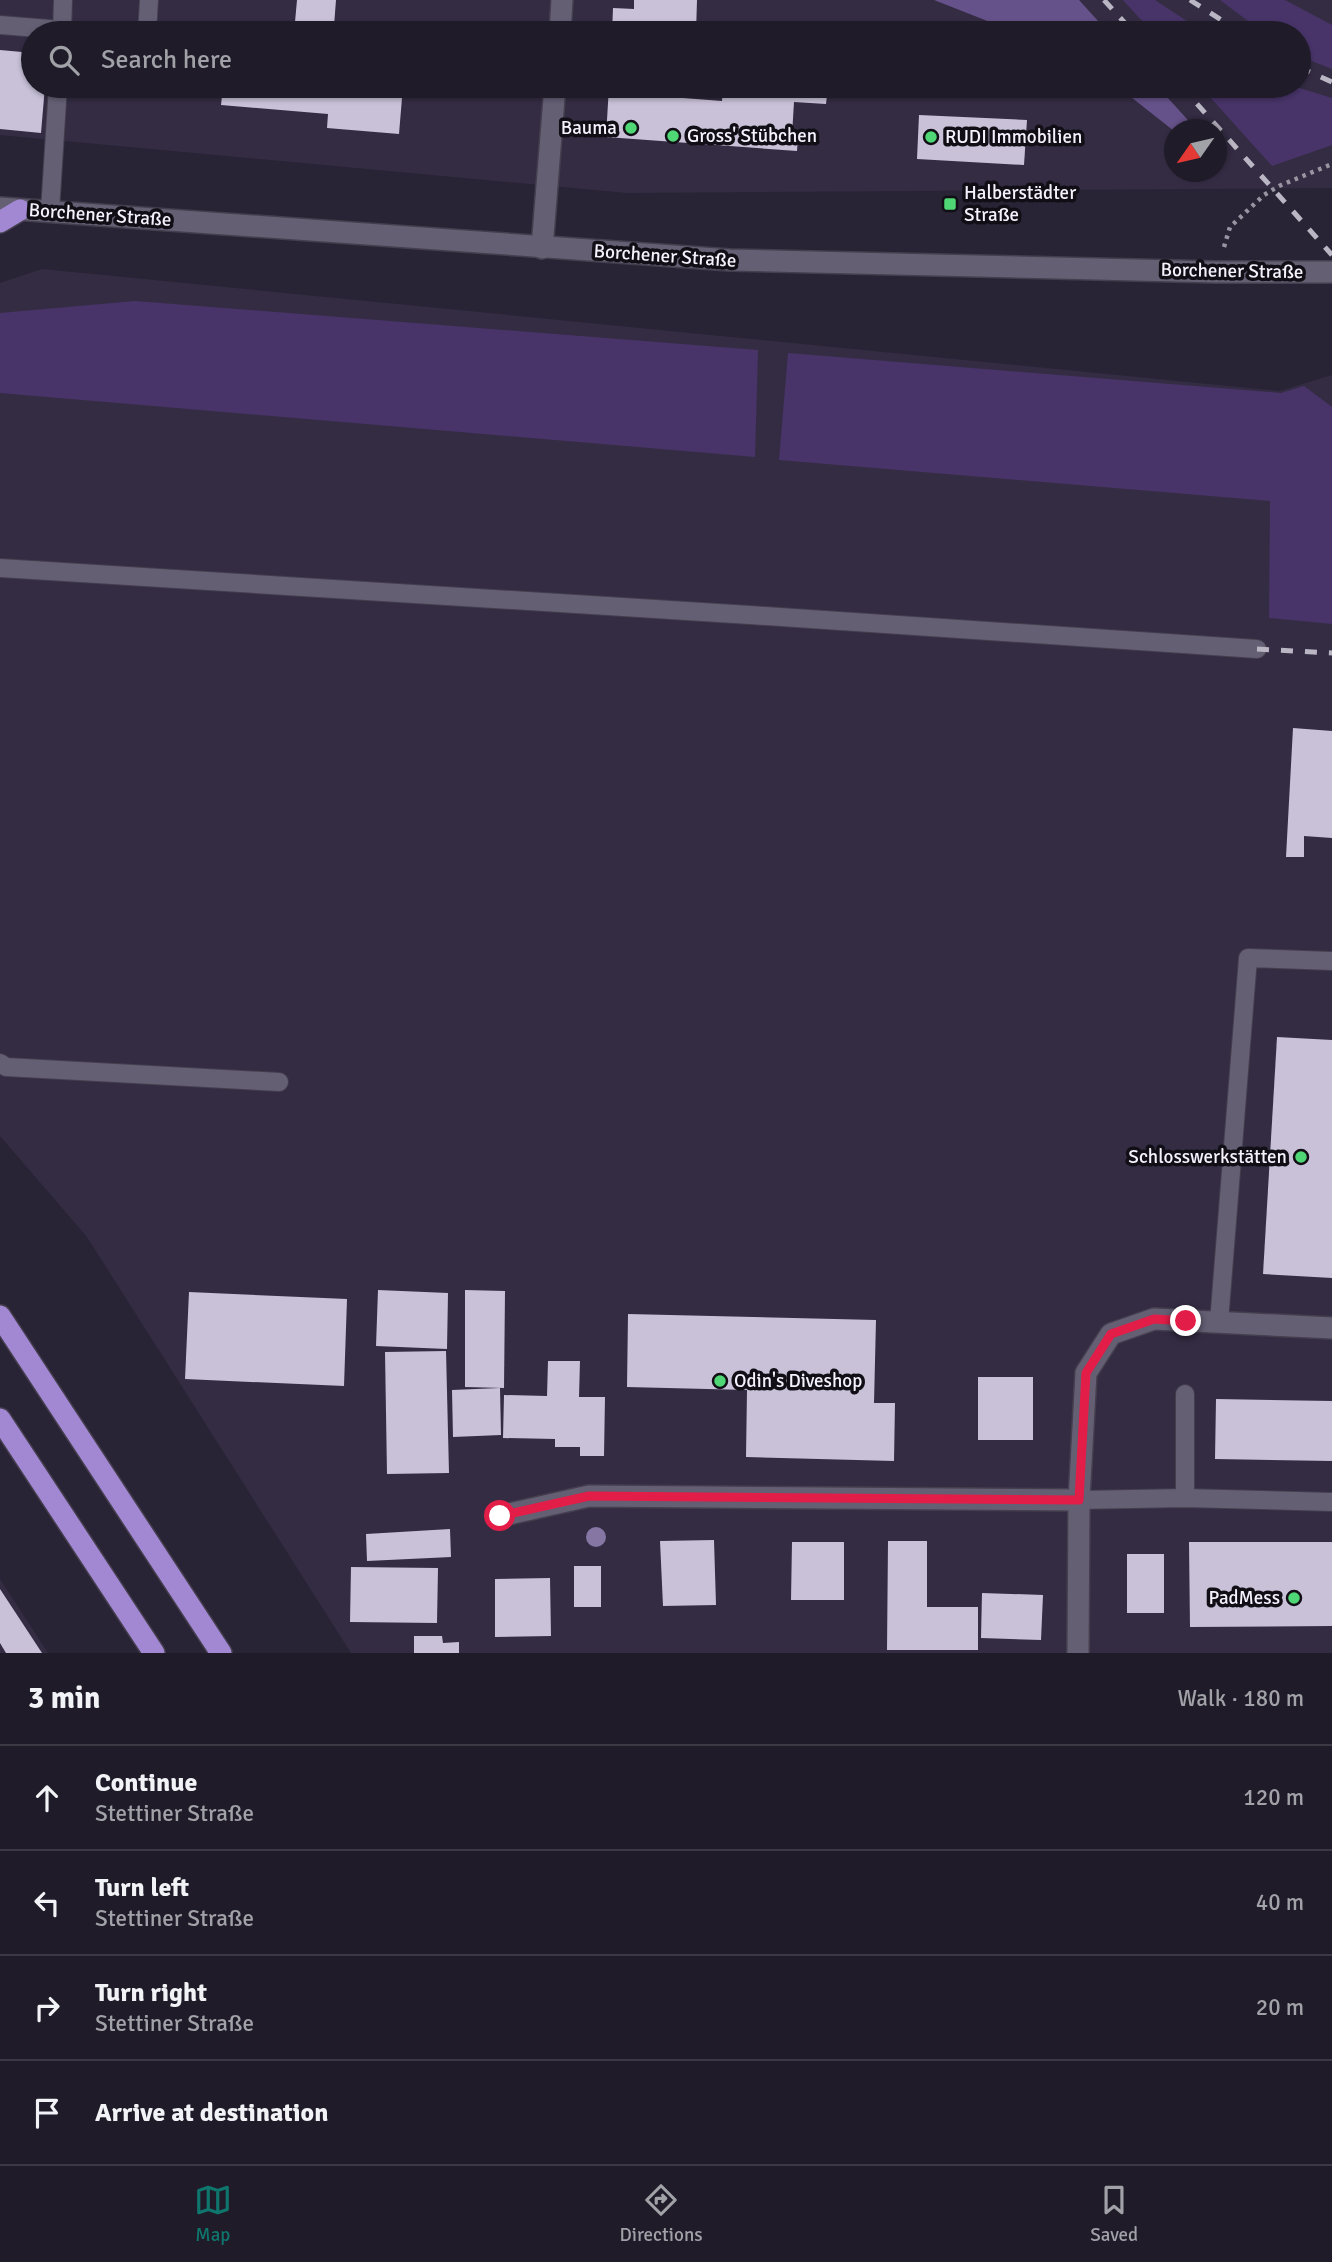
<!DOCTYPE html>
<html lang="en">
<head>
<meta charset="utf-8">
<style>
	:root { --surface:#1f1b28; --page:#272430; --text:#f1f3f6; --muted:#a1a1a8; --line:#3c3945; --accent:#0f766e }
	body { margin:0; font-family:Signika,sans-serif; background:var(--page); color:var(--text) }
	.compass { position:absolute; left:1164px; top:119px; width:63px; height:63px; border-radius:50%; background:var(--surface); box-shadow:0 2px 5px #0004; rotate:236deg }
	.stop { position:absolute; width:21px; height:21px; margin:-16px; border:5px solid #e11d48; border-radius:50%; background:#fff }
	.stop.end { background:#e11d48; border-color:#fff; box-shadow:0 2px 7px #0008 }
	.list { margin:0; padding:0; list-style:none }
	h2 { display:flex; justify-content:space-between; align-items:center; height:91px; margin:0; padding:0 28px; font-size:30px }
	h2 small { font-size:23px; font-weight:400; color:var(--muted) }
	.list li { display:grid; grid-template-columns:46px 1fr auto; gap:21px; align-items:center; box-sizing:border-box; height:105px; padding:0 28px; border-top:2px solid var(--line) }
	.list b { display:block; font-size:26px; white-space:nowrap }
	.list p { margin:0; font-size:23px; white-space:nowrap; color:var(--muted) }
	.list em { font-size:23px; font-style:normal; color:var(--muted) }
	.icon { flex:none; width:38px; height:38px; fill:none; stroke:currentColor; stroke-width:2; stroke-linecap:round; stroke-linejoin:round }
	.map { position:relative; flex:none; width:1332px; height:1653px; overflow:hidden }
	.search { position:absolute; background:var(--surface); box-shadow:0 2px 5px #0004; left:21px; right:21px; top:21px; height:77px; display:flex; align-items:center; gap:18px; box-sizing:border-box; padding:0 24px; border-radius:38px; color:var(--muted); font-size:26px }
	.sheet { height:511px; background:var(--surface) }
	nav { display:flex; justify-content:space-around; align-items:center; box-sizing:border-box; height:98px; border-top:2px solid var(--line); background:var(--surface); font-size:19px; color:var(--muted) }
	nav a { display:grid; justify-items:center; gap:4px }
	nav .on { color:var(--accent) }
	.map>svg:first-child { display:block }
	.built { fill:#342c43; fill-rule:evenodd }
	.green { fill:#483469 }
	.forest { fill:#66528a }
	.building { fill:#c8c1d8 }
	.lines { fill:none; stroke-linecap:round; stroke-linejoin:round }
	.service-casing { stroke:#443e4e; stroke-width:20 }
	.minor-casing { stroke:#443e4e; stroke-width:24 }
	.secondary-casing { stroke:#443e4e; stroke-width:24 }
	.trunk-casing { stroke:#443e4e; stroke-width:24 }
	.path { stroke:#9894a2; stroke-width:4.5; stroke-dasharray:3.5 5; stroke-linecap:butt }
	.service { stroke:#655f74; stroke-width:18 }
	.minor { stroke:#655f74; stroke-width:21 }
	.secondary { stroke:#655f74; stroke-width:21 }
	.trunk { stroke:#a288d3; stroke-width:21 }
	.rail { stroke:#bab6c3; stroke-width:5; stroke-dasharray:12 12; stroke-linecap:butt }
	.tree { fill:#8576a3 }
	.route { stroke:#e11d48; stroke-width:9 }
	.poi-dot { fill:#4fd675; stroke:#110e16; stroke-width:2.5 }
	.labels { text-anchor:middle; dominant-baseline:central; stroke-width:7; stroke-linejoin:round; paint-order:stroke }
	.poi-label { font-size:19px; fill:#f5f1fd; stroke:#110e16; text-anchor:start }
	.street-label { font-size:19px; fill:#f5f1fd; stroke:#110e16 }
</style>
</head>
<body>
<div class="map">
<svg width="1332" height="1653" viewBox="0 0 1332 1653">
	<rect width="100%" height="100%" fill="#292435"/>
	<g class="built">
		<path d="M0,0H1332V188L627,193L0,135ZM33,33H1299V86H33ZM1174,130H1216V172H1174Z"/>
		<path d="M42,269L1280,391L1332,375V1653H351L87,1237L0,1136V283Z"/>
		<path d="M0,1579L48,1653H0Z"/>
	</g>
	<g class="green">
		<path d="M1123,0H1155L1205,33H1153Z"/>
		<path d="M1220,0H1285L1332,25V69L1299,56V33H1264Z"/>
		<path d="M1200,86H1293L1332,98V145L1272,166Z"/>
		<path d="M135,301L758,350L755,457L0,393V313Z"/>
		<path d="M788,353L1281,393L1304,386L1332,407V624L1269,618L1270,501L779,460Z"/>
	</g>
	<g class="forest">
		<path d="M934,0H1079L1109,33H1018Z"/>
		<path d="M1117,86H1157L1196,129L1174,130V131Z"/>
	</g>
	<g class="building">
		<path d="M297,0H336L334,26L295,22Z"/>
		<path d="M634,0H697L696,33H612L613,8L634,9Z"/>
		<path d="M0,50L33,53V86H45L41,133L0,129Z"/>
		<path d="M223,86H403L399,134L327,128L328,114L221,105Z"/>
		<path d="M609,86H671L670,97L722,101L723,86L795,88V86H828L826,104L794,102L792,135H798L797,151L606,137Z"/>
		<path d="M919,115L1027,120L1024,165L917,159Z"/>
		<path d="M1293,728L1332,731V838L1304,836V857H1286Z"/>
		<path d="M1277,1037L1332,1040V1278L1263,1274Z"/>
		<path d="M378,1290L448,1293L447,1349L376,1346Z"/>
		<path d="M465,1290L505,1291L504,1388L465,1387Z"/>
		<path d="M189,1292L347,1299L344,1386L185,1379Z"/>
		<path d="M628,1314L876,1320L874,1403H895L894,1461L746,1457L747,1390L627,1387Z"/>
		<path d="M446,1351L449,1473L387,1474L385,1352Z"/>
		<path d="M548,1361H580L579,1397H605L604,1456H580V1447H555V1439L503,1438L504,1395L547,1396Z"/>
		<rect x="978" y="1377" width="55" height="63"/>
		<path d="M500,1388L501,1435L453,1437L452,1390Z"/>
		<path d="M1216,1399L1332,1401V1461L1215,1459Z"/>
		<path d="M450,1529L451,1557L367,1561L366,1534Z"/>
		<path d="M714,1540L716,1605L663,1606L660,1541Z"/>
		<path d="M888,1541H927V1607H978V1650H887Z"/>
		<path d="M792,1542H844V1600H791Z"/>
		<path d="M1189,1542H1332V1626L1190,1627Z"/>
		<rect x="1127" y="1554" width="37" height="59"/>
		<rect x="574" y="1566" width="27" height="41"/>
		<path d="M351,1567L438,1568L437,1623L350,1622Z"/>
		<path d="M550,1578L551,1636L495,1637V1579Z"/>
		<path d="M0,1589L42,1653H6L0,1643Z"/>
		<path d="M982,1593L1043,1595L1041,1640L981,1638Z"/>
		<path d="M414,1636H442L443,1643L459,1642V1653H414Z"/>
	</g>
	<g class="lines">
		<defs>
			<g id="service">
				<path d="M0,25L62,30"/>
				<path d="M62,33L63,0"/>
				<path d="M147,33L149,0"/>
				<path d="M50,211L58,86"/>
				<path d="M0,568L750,615L1257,649"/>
				<path d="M0,1063L6,1067L279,1082"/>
				<path d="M1219,1322L1248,958L1332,961"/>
				<path d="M1185,1394V1498"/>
				<path d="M1079,1500L1185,1498L1332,1502"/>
			</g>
			<g id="minor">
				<path d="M560,33L562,0"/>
				<path d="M542,248L555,86"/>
				<path d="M500,1516L589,1496L1079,1500"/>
				<path d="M1078,1653L1079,1500L1086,1373L1111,1334L1154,1319L1332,1328"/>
			</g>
			<path id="secondary" d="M0,208L730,260L1216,272H1332"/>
			<g id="trunk">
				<path d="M0,222L20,210"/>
				<path d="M0,1316L221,1653"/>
				<path d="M0,1419L154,1653"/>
			</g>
		</defs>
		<use href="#service" class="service-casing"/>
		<use href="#minor" class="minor-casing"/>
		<use href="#secondary" class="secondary-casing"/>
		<use href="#trunk" class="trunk-casing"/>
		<g class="path">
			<path d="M85,27L122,31"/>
			<path d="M1224,247L1230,227L1264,195L1279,186L1332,164"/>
		</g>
		<use href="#service" class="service"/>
		<use href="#minor" class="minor"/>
		<use href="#secondary" class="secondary"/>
		<use href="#trunk" class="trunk"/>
		<g class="rail">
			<path d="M1104,0L1134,33"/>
			<path d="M1190,0L1242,33"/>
			<path d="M1299,67L1332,82"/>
			<path d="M1181,86L1332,255"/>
			<path d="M1257,649L1332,653"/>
		</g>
	</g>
	<circle class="tree" cx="596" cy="1537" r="10"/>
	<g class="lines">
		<path class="route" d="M500,1516L589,1496L1079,1500L1086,1373L1111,1334L1154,1319L1186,1321"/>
	</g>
	<g class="poi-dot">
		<circle cx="631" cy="128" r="7"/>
		<circle cx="673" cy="136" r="7"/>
		<circle cx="931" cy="137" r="7"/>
		<rect x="943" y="197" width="14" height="14" rx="3.5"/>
		<circle cx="1301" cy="1157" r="7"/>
		<circle cx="720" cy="1381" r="7"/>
		<circle cx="1294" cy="1598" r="7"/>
	</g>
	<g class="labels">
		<g class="poi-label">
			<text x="617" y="128" text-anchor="end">Bauma</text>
			<text x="687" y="136">Gross' Stübchen</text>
			<text x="945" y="137">RUDI Immobilien</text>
			<text x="964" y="193">Halberstädter<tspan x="964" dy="22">Straße</tspan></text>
			<text x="1287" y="1157" text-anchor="end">Schlosswerkstätten</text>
			<text x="734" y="1381">Odin's Diveshop</text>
			<text x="1280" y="1598" text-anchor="end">PadMess</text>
		</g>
		<g class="street-label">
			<text transform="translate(100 215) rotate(4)">Borchener Straße</text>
			<text transform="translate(665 256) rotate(4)">Borchener Straße</text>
			<text transform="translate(1232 271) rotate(1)">Borchener Straße</text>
		</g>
	</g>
</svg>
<svg class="compass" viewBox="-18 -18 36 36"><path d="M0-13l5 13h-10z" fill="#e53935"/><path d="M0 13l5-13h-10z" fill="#a1a1a8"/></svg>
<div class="stop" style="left:500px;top:1516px"></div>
<div class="stop end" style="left:1186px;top:1321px"></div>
<div class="search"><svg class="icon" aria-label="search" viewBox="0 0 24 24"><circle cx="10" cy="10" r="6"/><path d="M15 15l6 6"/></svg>Search here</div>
</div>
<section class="sheet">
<h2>3 min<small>Walk · 180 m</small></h2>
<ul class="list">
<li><svg class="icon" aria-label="ahead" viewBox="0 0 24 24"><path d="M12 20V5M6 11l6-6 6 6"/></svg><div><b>Continue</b><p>Stettiner Straße</p></div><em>120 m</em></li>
<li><svg class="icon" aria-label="left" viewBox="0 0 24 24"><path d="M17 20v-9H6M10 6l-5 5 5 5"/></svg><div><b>Turn left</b><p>Stettiner Straße</p></div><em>40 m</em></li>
<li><svg class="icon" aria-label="right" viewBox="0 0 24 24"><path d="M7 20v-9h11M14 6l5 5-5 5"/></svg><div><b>Turn right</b><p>Stettiner Straße</p></div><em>20 m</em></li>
<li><svg class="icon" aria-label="arrive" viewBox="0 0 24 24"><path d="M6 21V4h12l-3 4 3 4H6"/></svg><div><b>Arrive at destination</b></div></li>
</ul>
</section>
<nav>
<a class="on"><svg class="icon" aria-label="map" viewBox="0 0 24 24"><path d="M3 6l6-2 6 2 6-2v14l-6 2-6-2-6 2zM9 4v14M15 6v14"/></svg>Map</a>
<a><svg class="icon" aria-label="directions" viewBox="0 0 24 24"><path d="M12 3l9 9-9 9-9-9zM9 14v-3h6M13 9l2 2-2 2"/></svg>Directions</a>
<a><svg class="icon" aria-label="saved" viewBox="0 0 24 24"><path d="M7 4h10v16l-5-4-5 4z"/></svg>Saved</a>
</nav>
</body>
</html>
